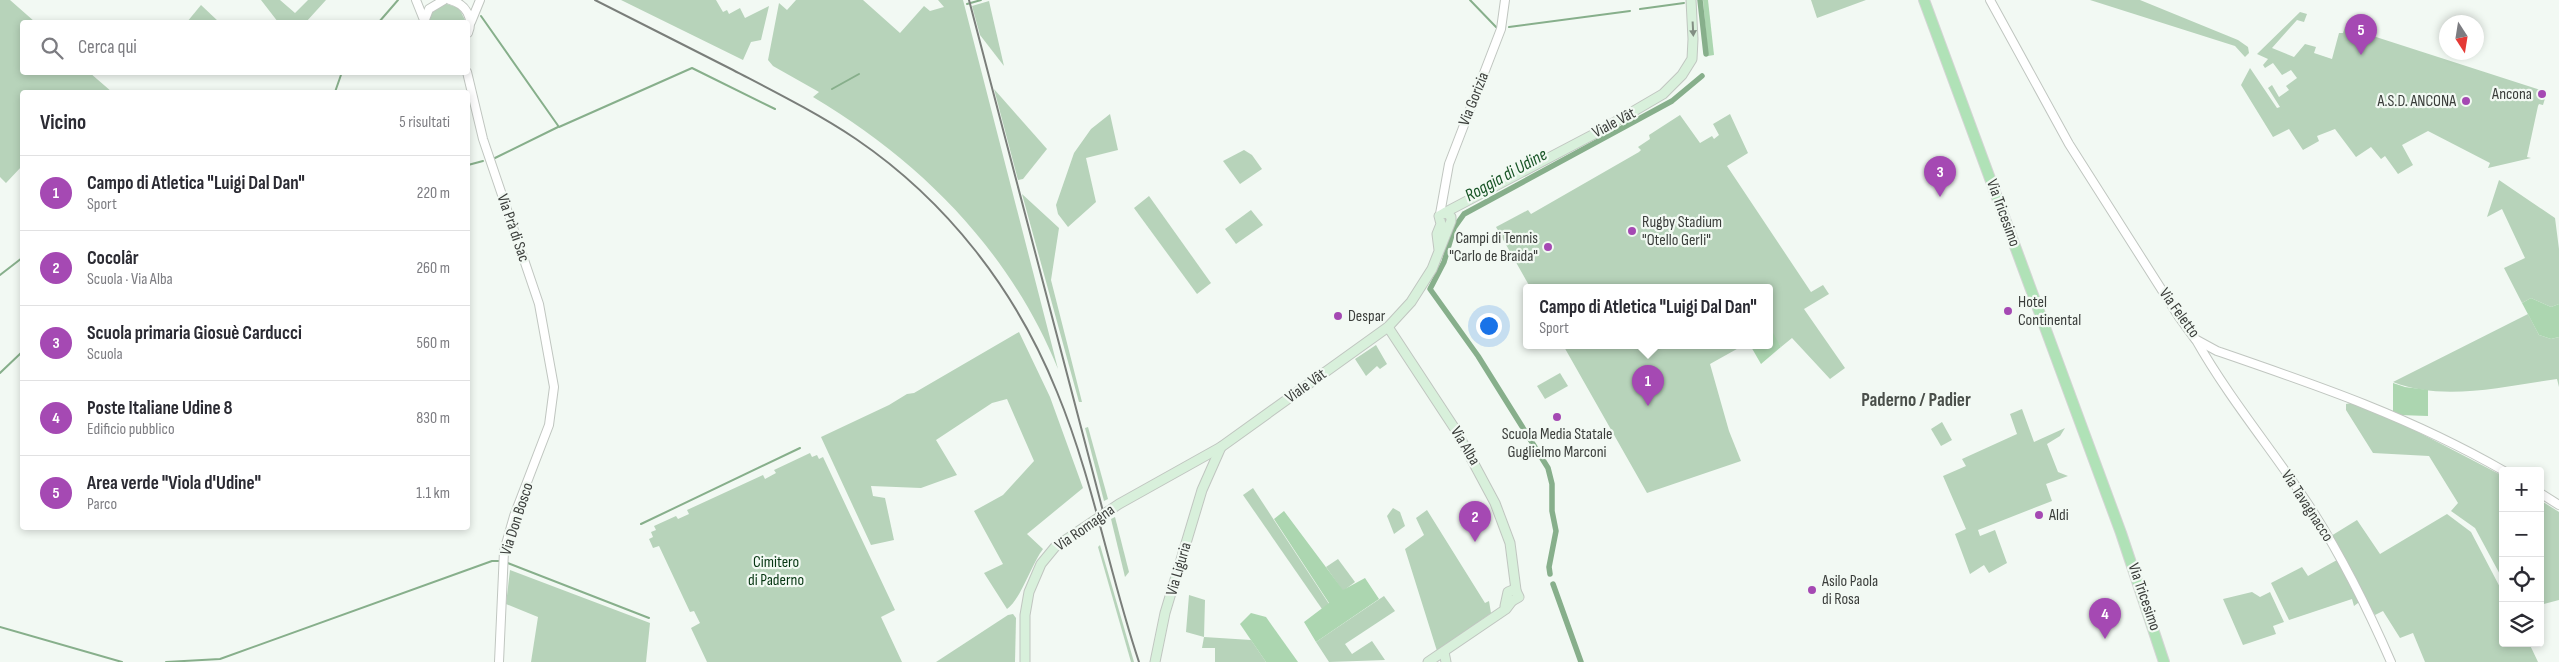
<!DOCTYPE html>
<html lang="it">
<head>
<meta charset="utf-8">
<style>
	:root { --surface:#fff; --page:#f2f2f3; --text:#2b2b33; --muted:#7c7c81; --line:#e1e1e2; --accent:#a549b3 }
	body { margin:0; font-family:"Sofia Sans Condensed",sans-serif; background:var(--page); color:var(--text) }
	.controls { position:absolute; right:15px; bottom:15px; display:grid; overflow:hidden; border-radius:5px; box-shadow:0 2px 8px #0003 }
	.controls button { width:45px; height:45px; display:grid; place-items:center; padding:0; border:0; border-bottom:1px solid var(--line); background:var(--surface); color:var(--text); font:25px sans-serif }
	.compass { position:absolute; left:2439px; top:15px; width:45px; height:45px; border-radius:50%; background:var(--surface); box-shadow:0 2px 8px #0003; rotate:168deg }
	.you { position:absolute; left:1488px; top:325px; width:18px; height:18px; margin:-12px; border:4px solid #fff; border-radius:50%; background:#1a73e8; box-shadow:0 0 0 8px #1a73e833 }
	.badge { display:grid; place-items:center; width:32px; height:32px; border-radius:50%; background:var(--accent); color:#fff; font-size:16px; font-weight:700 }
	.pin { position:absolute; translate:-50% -41px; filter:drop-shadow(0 1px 2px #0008) }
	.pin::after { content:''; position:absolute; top:26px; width:18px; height:15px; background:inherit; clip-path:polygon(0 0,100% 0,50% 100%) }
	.popup { position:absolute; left:1523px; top:284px; width:250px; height:65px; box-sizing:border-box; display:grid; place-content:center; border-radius:5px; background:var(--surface); filter:drop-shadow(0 1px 4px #0005); font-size:16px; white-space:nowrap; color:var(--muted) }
	.popup b { font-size:19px; color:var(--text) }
	.popup::after { content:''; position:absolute; left:50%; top:100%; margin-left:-10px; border:10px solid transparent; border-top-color:var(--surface) }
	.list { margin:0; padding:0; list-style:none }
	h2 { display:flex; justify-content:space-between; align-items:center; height:65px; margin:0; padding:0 20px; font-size:21px }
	h2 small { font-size:16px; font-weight:400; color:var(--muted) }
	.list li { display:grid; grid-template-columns:32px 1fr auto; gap:15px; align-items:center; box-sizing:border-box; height:75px; padding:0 20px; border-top:1px solid var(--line) }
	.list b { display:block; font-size:19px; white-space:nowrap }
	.list p { margin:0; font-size:16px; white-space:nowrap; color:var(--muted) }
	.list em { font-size:16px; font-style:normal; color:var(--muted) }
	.icon { flex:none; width:28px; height:28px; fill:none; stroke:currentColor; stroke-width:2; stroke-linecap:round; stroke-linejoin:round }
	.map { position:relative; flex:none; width:2559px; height:662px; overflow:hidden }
	.search { position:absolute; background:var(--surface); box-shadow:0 2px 8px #0003; left:20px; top:20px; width:450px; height:55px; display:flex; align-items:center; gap:12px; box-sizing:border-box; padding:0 18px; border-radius:5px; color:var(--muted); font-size:19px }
	.panel { position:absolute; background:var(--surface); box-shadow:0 2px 8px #0003; left:20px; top:90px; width:450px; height:440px; border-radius:5px }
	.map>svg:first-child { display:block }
	.green { fill:#b7d3ba }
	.forest { fill:#acd6b0 }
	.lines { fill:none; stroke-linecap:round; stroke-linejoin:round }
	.stream { stroke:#87af8b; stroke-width:2 }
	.canal { stroke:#87af8b; stroke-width:5.5 }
	.tertiary-casing { stroke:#c0c6c0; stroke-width:10 }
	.secondary-casing { stroke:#c0c6c0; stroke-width:11 }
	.primary-casing { stroke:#d4d5d4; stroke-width:12 }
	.tertiary { stroke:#fff; stroke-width:8 }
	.secondary { stroke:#d8f0db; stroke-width:9 }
	.primary { stroke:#b0e2b7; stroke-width:10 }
	.rail { stroke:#7a7e7a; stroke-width:2 }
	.oneway { fill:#828e83 }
	.poi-dot { fill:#a549b3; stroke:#f2f9f3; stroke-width:2 }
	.labels { text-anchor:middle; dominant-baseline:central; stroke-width:4.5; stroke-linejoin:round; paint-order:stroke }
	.poi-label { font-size:16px; fill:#3b3e3b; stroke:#f2f9f3; text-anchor:start }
	.street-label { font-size:16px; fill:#3b3e3b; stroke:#f2f9f3 }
	.park-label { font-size:16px; fill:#063612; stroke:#f2f9f3 }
	.water-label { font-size:18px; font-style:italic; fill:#185526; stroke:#f2f9f3 }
	.quarter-label { font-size:19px; font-weight:bold; fill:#4a4f4a; stroke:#f2f9f3 }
</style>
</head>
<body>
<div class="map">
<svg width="2559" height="662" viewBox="0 0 2559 662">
	<rect width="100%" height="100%" fill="#f2f9f3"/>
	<g class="green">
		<path d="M0,0H10L35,22H22V72L90,73L112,92H22V166L6,183L0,177Z"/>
		<path d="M261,0H280L295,13L308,0H326L306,22H278Z"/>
		<path d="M621,0H716L723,12L727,10L729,14L740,8L745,18L769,6L761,40L751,42L743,60Z"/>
		<path d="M796,0H863L900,33L924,6L930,11L944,7L938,0H963L1058,369C1010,251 921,161 813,97L819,92L773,66L768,60L779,3L787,10Z"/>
		<path d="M1811,0H1866L1817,18Z"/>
		<path d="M2090,0H2140L2238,40L2248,47L2249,53L2245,57L2235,46Z"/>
		<path d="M989,1L1004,66L980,35L972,6Z"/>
		<path d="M447,4L459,8L466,22H427C431,12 436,5 447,4Z"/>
		<path d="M201,5L219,22H187Z"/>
		<path d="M2300,12L2307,14L2304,22L2297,20L2272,48L2294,57L2305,44L2316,47L2314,53L2332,59L2339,33H2343L2345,27L2547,92L2543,105L2539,104L2538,106L2527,157L2531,158L2488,168L2490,163L2428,131L2402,145L2413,165L2398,174L2385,156L2381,159L2371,147L2356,157L2335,129L2317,136L2319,141L2303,150L2289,129L2273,137L2241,85L2250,68L2277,108L2280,107L2268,88L2272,85L2279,97L2289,90L2286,86L2297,78L2291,70L2282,75L2273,63L2265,68L2263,65L2268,59L2257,54Z"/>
		<path d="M994,89L1047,149L1023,179L1018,180Z"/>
		<path d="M1110,114L1118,150L1086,158L1096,202L1068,227L1058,214L1056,205L1074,153L1091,129Z"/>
		<path d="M1730,114L1748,153L1727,166L1811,292L1823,285L1829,294L1804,309L1845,368L1830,379L1792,338L1781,347L1769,330V287H1530L1496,227L1528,210L1531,214L1639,152L1641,150L1638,147L1650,139L1649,135L1680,115L1700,143L1712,136L1714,139L1719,135L1713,124Z"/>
		<path d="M1244,150L1252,155L1262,169L1240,184L1223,161Z"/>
		<path d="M2499,180L2555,218L2559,249V304L2551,307L2531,298L2522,303L2504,268L2525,258L2502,209L2487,217Z"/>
		<path d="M1022,194L1059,228L1051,280L1082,402H1079Z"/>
		<path d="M1149,196L1211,283L1197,294L1134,208Z"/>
		<path d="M1251,210L1263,225L1236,244L1225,229Z"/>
		<path d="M2528,314L2539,335L2551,339L2559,337V387L2557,379C2505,386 2444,402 2393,382Z"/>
		<path d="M1019,332L1050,397L1083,488L1027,534L1043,549C1031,565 1021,599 1007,609L984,573L1003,564L974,511L1003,495L1034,461L1007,399L992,403L936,440L957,475L921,488L871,486L873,496L885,498L894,540L871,545L821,437L889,405L907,394L914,393Z"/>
		<path d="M1376,345L1387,364L1380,369L1377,366L1366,376L1355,359Z"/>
		<path d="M1563,345H1744L1710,364L1729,431L1741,461L1647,493Z"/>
		<path d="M1560,373L1568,386L1545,399L1537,386Z"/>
		<path d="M2351,403L2397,421L2503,476V580L2475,528L2451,511L2458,503L2429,456L2373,453L2346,410V404Z"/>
		<path d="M2022,409L2034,442L2065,428L2060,436L2047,444L2058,472L2068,476L2046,484L2052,501L1978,530L1980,536L1995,530L2007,563L1989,573L1984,565L1970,574L1955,534L1966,529L1943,476L1966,466L1962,459L2017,434L2010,414Z"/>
		<path d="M1942,422L1952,440L1941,446L1931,429Z"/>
		<path d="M1088,427L1108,499L1104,501L1085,428Z"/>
		<path d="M810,453L812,457L817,455L819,459L823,457L895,610L881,617L902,662H707L691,628L700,623L694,611L690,612L659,546L653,548L649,539L653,537L651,532L656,530L654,526L676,516L678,519L689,514L687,510L763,475L765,479L776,473L774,470Z"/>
		<path d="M1253,488L1329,604L1322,609L1243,495Z"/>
		<path d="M2540,500L2559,512V600L2540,605Z"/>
		<path d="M1393,508L1400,512L1405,526L1394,534L1387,516Z"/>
		<path d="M1427,510L1485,603L1489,601L1491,613L1437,651L1405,549L1424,535L1416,518Z"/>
		<path d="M2447,514L2471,532L2503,593V643H2529L2538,662H2425L2413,633L2400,638L2383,611L2375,615L2331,536L2357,520L2380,554Z"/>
		<path d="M1115,517L1129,572L1125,577L1111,519Z"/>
		<path d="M1100,545L1134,662H1131L1098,547Z"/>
		<path d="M1338,559L1355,582L1343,591L1326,567Z"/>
		<path d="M2337,560L2358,596V603L2354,606L2352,599L2289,620L2271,583L2302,567L2308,576Z"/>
		<path d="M510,570L650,623L646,662H531L538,617L506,604Z"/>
		<path d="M2252,592L2260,597L2270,592L2284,622L2273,626L2276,634L2243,645L2223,599Z"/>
		<path d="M1189,595L1205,600L1204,637L1251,640L1266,662H1215V648H1202L1204,637L1186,632Z"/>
		<path d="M1384,596L1395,611L1345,644L1352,654L1372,641L1385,660L1329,662L1316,642Z"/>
		<path d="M1008,615L1013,614L1016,618L1015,662H936Z"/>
	</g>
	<g class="forest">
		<path d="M1703,0H1708L1714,55L1708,56Z"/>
		<path d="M2531,298L2551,307L2559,304V337L2551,339L2539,335L2522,303Z"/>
		<path d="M1771,329L1781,347L1761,364L1750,345H1769Z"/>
		<path d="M2393,383L2405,387L2428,390V416L2399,415L2393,412Z"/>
		<path d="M1284,511L1343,590L1365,578L1379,599L1316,642L1304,622L1329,603L1274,519Z"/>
		<path d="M1251,613L1266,617L1298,662H1266L1240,624Z"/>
	</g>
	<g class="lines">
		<g class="stream">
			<path d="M1470,0L1496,27"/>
			<path d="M967,4L981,0"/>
			<path d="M1640,9L1684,3"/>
			<path d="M481,16L559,127L692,68L775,109"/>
			<path d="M379,22L398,0"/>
			<path d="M1509,27L1630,11"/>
			<path d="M832,89L859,74"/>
			<path d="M335,92L342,72"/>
			<path d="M495,158L558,127"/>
			<path d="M468,165L483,161"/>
			<path d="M0,275L22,258"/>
			<path d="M0,373L22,352"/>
			<path d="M641,524L800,448"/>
			<path d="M505,562L649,618"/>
			<path d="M0,627L122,662"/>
			<path d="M166,662L220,659L492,561H500"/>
		</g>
		<g class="canal">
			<path d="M1700,0L1706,54"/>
			<path d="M1550,574L1549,567L1556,531L1552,511V484L1548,468L1478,356L1430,289L1444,262L1454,228L1464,214L1672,101L1702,76"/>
			<path d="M1553,584L1581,662"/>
		</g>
		<defs>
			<g id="tertiary">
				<path d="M416,0L424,20"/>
				<path d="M450,0C466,4 474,18 468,33"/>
				<path d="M1990,0L2069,144L2179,317L2195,339L2217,351C2319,386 2410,417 2504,471"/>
				<path d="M424,22L429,9L444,0"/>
				<path d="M471,22L480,0"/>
				<path d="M467,72L483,139L539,304L554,387L549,425L514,516L504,551L499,662"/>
				<path d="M1440,214L1449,164L1501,29L1505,0"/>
				<path d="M2196,340C2230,400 2275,453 2312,510C2343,559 2368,609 2391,662"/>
				<path d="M2540,493L2559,505"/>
			</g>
			<g id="secondary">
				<path d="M1446,212L1598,132L1663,94L1682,75L1692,59L1693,39L1691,0"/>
				<path d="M1388,327L1457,432L1495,503L1510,543L1516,590"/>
				<path d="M1505,606L1508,592L1515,589L1519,597L1512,601"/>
				<path d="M1444,652L1446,662"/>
				<path d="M1025,662V615L1029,592L1041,564L1055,547L1119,504L1221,447L1388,327L1411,302L1432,269L1451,221V217L1446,212L1439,216L1441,224L1437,234L1439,250"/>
				<path d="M1155,662L1165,613L1202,490L1221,447"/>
				<path d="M1428,662L1506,609L1512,601"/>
			</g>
			<path id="primary" d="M1924,0L2121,533L2164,662"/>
		</defs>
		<use href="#tertiary" class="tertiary-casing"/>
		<use href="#secondary" class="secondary-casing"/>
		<use href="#primary" class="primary-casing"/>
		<use href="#tertiary" class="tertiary"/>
		<use href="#secondary" class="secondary"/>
		<use href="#primary" class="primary"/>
		<g class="rail">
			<path d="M595,0C641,23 687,47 733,70C775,92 817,113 856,139C947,201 1016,290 1057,392C1093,479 1109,573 1139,662"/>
			<path d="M969,0L1104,515"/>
		</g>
	</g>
	<defs><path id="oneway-solid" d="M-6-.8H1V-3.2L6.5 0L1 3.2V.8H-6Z" transform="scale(1.25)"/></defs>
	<use class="oneway" href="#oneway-solid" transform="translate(1693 29) rotate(87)"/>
	<g class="poi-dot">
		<circle cx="2542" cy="94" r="5"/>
		<circle cx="2466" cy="101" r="5"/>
		<circle cx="1632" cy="231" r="5"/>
		<circle cx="1548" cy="247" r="5"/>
		<circle cx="2008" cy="311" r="5"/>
		<circle cx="1338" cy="316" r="5"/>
		<circle cx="1557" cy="417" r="5"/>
		<circle cx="2039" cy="515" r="5"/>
		<circle cx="1812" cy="590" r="5"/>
	</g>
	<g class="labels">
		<g class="poi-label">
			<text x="2532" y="94" text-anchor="end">Ancona</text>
			<text x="2456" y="101" text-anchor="end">A.S.D. ANCONA</text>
			<text x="1642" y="222">Rugby Stadium<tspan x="1642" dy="18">"Otello Gerli"</tspan></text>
			<text x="1538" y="238" text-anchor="end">Campi di Tennis<tspan x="1538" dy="18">"Carlo de Braida"</tspan></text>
			<text x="2018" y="302">Hotel<tspan x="2018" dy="18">Continental</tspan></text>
			<text x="1348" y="316">Despar</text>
			<text x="1557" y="434" text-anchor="middle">Scuola Media Statale<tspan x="1557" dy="18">Guglielmo Marconi</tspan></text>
			<text x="2049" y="515">Aldi</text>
			<text x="1822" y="581">Asilo Paola<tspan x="1822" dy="18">di Rosa</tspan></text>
		</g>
		<g class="street-label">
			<text transform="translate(1474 99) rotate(-68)">Via Gorizia</text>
			<text transform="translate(1614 123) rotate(-28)">Viale Vât</text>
			<text transform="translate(2003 213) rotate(70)">Via Tricesimo</text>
			<text transform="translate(513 228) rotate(71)">Via Prà di Sac</text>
			<text transform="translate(2179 313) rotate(54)">Via Feletto</text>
			<text transform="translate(1306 386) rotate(-36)">Viale Vât</text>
			<text transform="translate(1465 446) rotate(59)">Via Alba</text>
			<text transform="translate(2307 506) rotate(57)">Via Tavagnacco</text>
			<text transform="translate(517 519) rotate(-72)">Via Don Bosco</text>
			<text transform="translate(1085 528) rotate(-35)">Via Romagna</text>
			<text transform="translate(1179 569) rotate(-74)">Via Liguria</text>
			<text transform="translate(2144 597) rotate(71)">Via Tricesimo</text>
		</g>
		<g class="park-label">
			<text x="776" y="562">Cimitero<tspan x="776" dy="18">di Paderno</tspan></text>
		</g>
		<g class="water-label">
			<text transform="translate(1506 175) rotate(-29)">Roggia di Udine</text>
		</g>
		<g class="quarter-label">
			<text x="1916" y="400">Paderno / Padier</text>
		</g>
	</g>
</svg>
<div class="controls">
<button>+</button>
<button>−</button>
<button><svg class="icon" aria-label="locate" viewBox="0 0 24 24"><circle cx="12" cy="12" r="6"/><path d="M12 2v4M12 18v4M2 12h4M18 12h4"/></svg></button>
<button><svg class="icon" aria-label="layers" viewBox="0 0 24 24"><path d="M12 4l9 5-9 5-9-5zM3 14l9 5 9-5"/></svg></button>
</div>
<svg class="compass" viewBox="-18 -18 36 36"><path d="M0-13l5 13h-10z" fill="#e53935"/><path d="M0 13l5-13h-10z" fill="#7c7c81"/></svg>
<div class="you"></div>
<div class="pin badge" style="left:1648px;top:406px">1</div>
<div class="popup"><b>Campo di Atletica &quot;Luigi Dal Dan&quot;</b>Sport</div>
<div class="pin badge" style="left:1475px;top:542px">2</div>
<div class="pin badge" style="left:1940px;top:197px">3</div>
<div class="pin badge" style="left:2105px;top:639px">4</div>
<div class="pin badge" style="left:2361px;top:55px">5</div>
<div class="search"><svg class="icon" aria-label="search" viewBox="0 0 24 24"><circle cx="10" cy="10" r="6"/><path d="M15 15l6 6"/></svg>Cerca qui</div>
<section class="panel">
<h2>Vicino<small>5 risultati</small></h2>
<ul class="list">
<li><span class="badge">1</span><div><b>Campo di Atletica &quot;Luigi Dal Dan&quot;</b><p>Sport</p></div><em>220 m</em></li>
<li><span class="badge">2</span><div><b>Cocolâr</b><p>Scuola · Via Alba</p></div><em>260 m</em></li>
<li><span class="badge">3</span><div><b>Scuola primaria Giosuè Carducci</b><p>Scuola</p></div><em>560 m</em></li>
<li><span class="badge">4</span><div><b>Poste Italiane Udine 8</b><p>Edificio pubblico</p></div><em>830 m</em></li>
<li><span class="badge">5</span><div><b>Area verde &quot;Viola d'Udine&quot;</b><p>Parco</p></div><em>1.1 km</em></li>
</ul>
</section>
</div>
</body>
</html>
